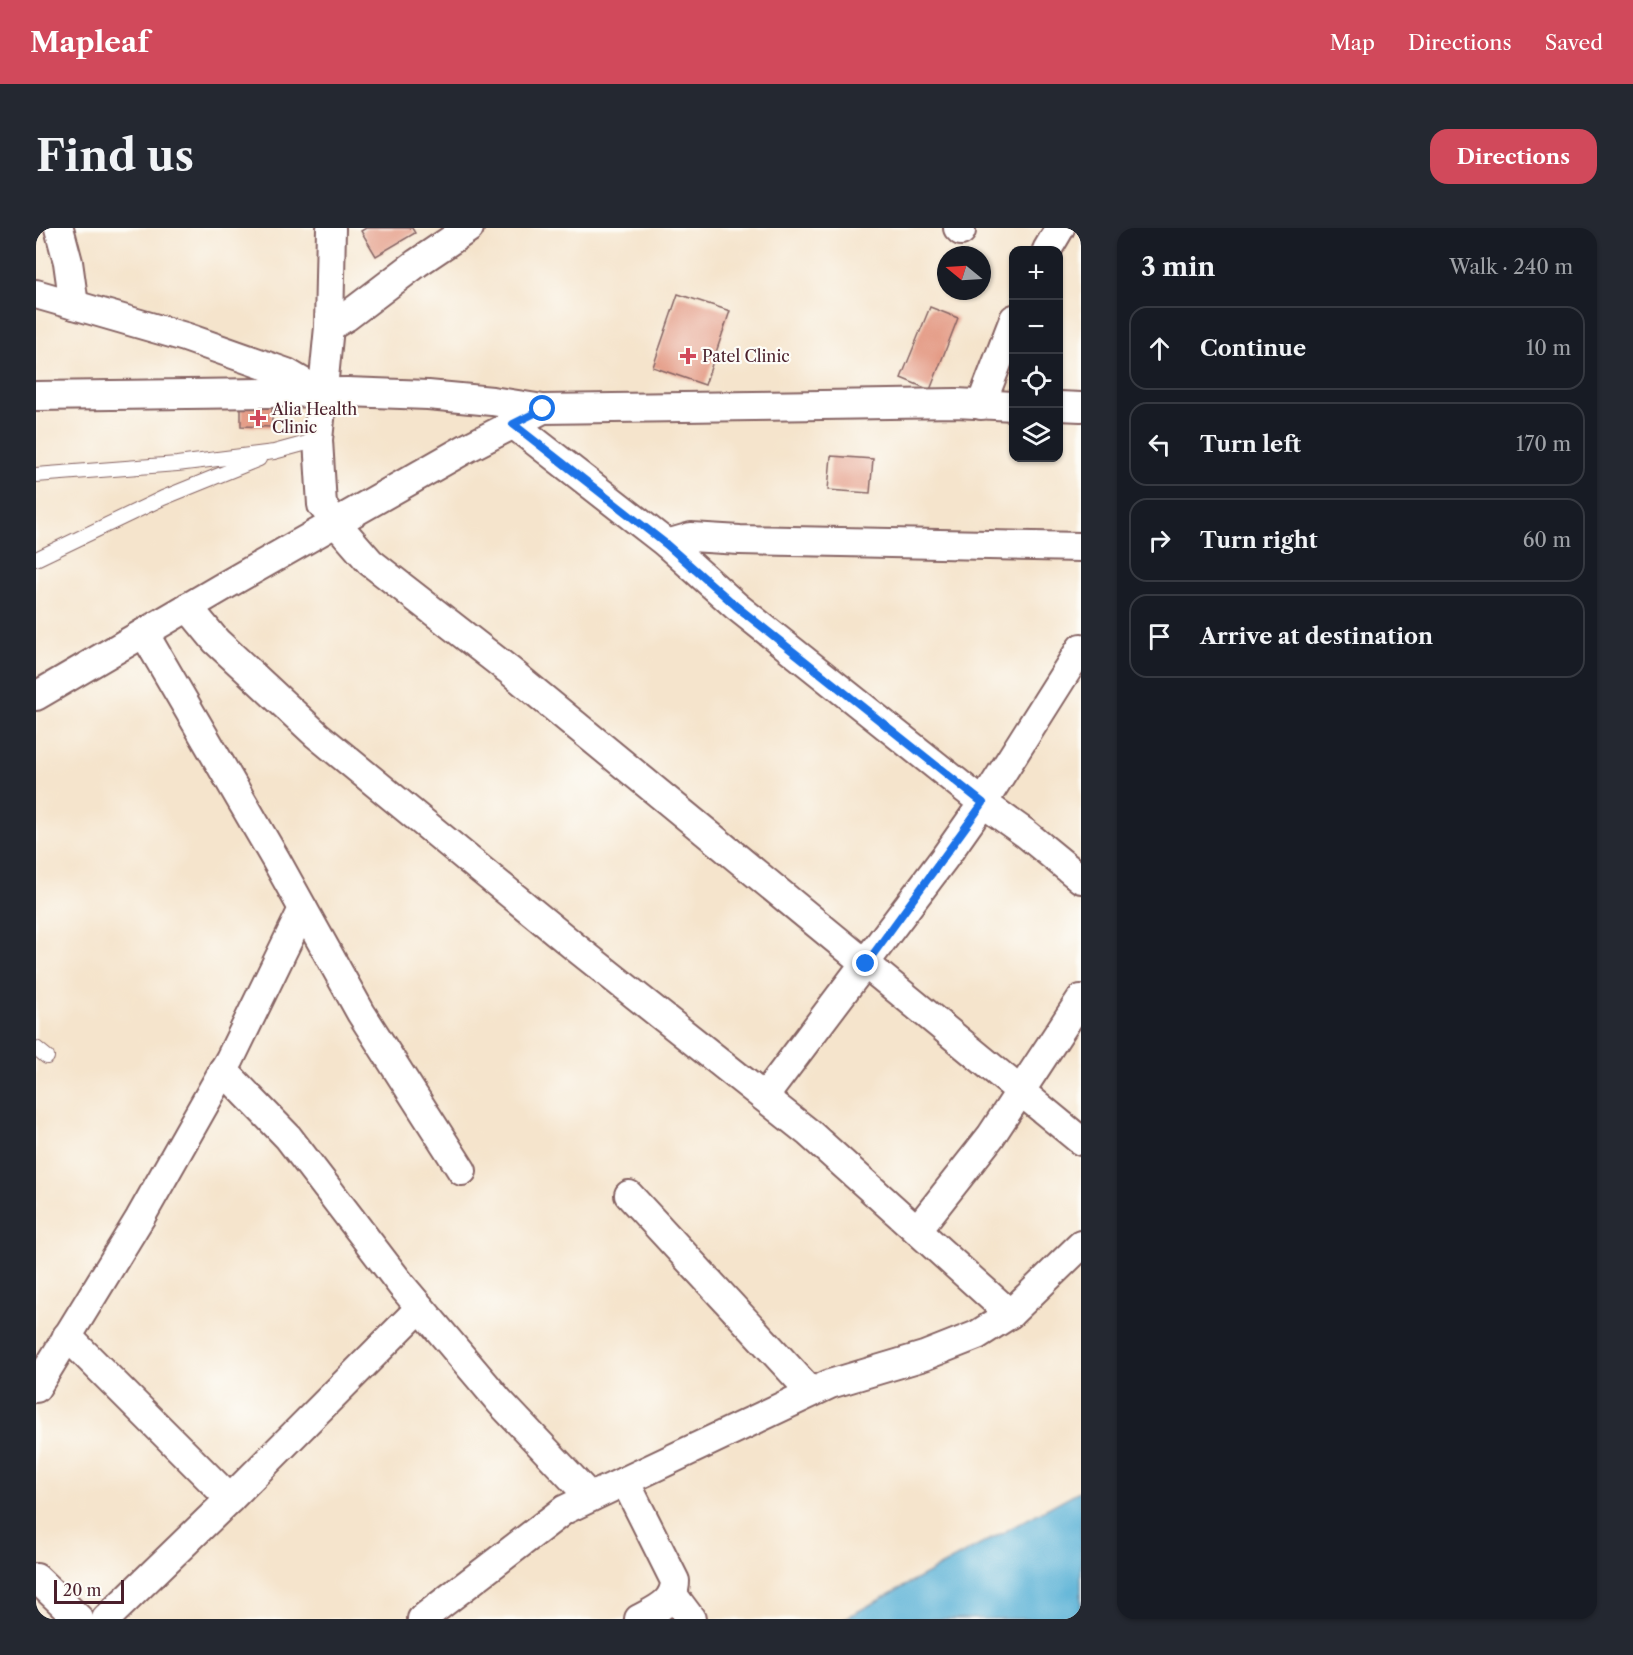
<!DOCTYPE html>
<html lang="en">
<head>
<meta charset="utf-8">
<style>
	:root { --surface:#171b24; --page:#242831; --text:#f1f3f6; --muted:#9ea1a6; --line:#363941; --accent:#d1495b }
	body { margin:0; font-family:"Libre Caslon Text",serif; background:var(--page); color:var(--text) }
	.controls { position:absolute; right:18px; top:18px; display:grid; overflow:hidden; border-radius:12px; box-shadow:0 2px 4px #0004 }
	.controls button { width:54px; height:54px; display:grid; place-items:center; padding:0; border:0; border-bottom:2px solid var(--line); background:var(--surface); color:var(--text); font:30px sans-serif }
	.compass { position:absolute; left:901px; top:18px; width:54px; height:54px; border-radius:50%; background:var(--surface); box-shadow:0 2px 4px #0004; rotate:288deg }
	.scale { position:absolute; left:18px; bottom:15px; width:70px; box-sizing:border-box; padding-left:6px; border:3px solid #4a1f2b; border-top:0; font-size:16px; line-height:21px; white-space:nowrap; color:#4a1f2b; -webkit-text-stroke:4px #fdfcf7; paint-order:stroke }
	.stop { position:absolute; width:18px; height:18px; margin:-14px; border:4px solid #1a73e8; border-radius:50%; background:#fff }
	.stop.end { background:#1a73e8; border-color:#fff; box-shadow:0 2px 6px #0008 }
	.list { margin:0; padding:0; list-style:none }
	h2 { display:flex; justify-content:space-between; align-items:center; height:78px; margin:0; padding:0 24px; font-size:26px }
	h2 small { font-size:20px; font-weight:400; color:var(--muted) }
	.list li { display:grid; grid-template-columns:39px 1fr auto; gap:18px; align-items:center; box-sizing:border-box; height:84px; margin:0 12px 12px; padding:0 12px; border:2px solid var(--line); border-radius:18px }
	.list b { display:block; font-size:22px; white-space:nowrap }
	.list em { font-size:20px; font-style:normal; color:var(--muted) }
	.icon { flex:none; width:33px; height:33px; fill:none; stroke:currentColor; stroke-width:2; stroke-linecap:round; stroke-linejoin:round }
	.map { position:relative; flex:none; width:1045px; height:1391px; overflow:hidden; border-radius:18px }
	header { display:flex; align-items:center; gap:36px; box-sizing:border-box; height:84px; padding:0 30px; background:var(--accent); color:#fff }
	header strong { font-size:28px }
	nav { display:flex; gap:33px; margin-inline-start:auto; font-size:21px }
	.intro { display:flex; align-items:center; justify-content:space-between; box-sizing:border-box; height:144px; padding:0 36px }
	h1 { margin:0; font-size:42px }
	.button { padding:15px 27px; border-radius:18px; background:var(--accent); color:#fff; font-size:21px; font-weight:700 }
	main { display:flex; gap:36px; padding:0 36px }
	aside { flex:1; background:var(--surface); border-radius:18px; box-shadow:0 2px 4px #0004 }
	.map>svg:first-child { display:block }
	.water { fill:#59b1d6; stroke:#526880; stroke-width:1.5 }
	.building { fill:#e39781 }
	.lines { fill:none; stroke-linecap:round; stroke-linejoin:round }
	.lane-casing { stroke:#866463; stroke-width:16 }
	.street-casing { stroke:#866463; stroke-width:32 }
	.lane { stroke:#fff; stroke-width:14 }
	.street { stroke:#fff; stroke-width:28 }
	.route { stroke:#1a73e8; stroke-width:8 }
	.poi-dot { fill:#d1495b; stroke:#fdfcf7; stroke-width:2 }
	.labels { text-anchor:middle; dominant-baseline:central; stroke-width:4.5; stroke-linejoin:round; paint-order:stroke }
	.poi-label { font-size:16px; fill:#4a1f2b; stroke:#fdfcf7; text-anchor:start }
</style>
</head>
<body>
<header>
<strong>Mapleaf</strong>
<nav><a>Map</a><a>Directions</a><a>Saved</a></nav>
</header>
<div class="intro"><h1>Find us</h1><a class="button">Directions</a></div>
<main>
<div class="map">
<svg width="1045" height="1391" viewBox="0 0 1045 1391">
	<rect width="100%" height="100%" fill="#fdfcf7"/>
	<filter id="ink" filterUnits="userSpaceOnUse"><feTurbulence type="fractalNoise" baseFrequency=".0167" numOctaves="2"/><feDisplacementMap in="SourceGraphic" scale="12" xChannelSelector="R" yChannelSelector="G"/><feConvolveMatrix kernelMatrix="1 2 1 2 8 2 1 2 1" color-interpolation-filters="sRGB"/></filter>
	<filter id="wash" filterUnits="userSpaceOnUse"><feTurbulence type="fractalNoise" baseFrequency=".008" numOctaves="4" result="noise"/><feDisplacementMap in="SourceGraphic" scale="24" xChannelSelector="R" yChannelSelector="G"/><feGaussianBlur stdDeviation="1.35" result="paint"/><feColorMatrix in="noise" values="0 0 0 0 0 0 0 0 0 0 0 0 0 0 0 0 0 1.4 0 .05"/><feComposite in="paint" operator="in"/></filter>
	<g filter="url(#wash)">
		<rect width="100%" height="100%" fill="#f5e4cc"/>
		<path class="water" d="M1045,1262V1391H808Z"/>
		<g id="blocks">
			<g class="building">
				<path d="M330,0H376L379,5L340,28L325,3Z"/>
				<path d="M642,66L694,83L669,157L617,139Z"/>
				<path d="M894,79L922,90L894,162L865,150Z"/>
				<path d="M205,175L236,176V199L205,198Z"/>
				<path d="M795,228L837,231L834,265L792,262Z"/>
			</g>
		</g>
	</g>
	<g filter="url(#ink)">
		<use href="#blocks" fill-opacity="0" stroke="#866463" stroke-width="1.5"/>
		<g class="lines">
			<defs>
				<g id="lane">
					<path d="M0,247L141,236L238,224L282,212"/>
					<path d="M0,331L127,270L223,231"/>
					<path d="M0,820L11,829"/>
				</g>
				<g id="street">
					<path d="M23,0L32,34L38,77"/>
					<path d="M295,0L293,99L282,212L286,277L300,295L334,334L474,443L1045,913"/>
					<path d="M922,0L925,3"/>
					<path d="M1011,22L1024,0"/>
					<path d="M0,66L149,109L251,145L285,165"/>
					<path d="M293,99L310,89L381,35L433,0"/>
					<path d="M0,168L311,164L392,167L456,173L507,181"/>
					<path d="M945,177L978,91"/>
					<path d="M1023,178L1045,179"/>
					<path d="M477,196L631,316L700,378L947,575L989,605L1045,651"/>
					<path d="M631,316L655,309L704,312L1045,319"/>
					<path d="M152,379L180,413L281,507L539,719L773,905L974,1086"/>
					<path d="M108,405L240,632L325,785L426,943"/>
					<path d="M0,468L190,357L431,220L507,181L920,175L978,178"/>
					<path d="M187,842L252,909L366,1058L464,1174L554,1269"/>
					<path d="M728,869L909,629L947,575L1045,420"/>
					<path d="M593,967L775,1164"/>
					<path d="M881,1002L955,908L1045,771"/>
					<path d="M31,1108L194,1271"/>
					<path d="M0,1160L104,990L194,831L267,681"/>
					<path d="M589,1253L639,1353C639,1375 619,1382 603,1391"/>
					<path d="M0,1350L43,1391"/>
					<path d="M637,1367L655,1391"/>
					<path d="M70,1391L194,1271L384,1080"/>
					<path d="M386,1391L528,1282L794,1156L888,1128L941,1107L974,1086L1045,1017"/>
				</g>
			</defs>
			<use href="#lane" class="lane-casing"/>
			<use href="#street" class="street-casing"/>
			<use href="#lane" class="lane"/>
			<use href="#street" class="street"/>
		</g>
	</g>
	<g class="lines" filter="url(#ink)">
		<path class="route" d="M507,181L477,196L630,316L700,378L947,575L830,736"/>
	</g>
	<g class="poi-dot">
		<path d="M649 119h6v6h6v6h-6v6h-6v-6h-6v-6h6z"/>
		<path d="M219 181h6v6h6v6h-6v6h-6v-6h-6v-6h6z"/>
	</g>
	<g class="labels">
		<g class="poi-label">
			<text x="666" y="128">Patel Clinic</text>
			<text x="236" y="181">Alia Health<tspan x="236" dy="18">Clinic</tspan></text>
		</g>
	</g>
</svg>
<div class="controls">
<button>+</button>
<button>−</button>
<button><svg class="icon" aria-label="locate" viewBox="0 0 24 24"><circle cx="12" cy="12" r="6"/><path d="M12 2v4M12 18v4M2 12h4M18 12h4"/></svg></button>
<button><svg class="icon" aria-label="layers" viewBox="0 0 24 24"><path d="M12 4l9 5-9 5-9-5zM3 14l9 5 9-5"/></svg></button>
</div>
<svg class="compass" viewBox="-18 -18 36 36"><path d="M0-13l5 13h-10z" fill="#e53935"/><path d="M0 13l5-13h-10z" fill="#9ea1a6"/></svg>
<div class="scale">20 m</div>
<div class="stop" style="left:507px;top:181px"></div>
<div class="stop end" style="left:830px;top:736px"></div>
</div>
<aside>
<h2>3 min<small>Walk · 240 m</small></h2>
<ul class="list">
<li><svg class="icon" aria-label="ahead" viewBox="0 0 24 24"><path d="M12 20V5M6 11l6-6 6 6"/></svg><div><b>Continue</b></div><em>10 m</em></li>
<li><svg class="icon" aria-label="left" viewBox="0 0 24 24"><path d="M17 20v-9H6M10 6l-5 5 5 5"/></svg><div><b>Turn left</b></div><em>170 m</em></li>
<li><svg class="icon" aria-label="right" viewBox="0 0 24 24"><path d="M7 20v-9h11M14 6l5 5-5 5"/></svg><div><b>Turn right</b></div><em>60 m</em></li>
<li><svg class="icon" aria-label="arrive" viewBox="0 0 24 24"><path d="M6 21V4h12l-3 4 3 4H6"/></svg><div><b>Arrive at destination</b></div></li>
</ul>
</aside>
</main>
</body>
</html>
